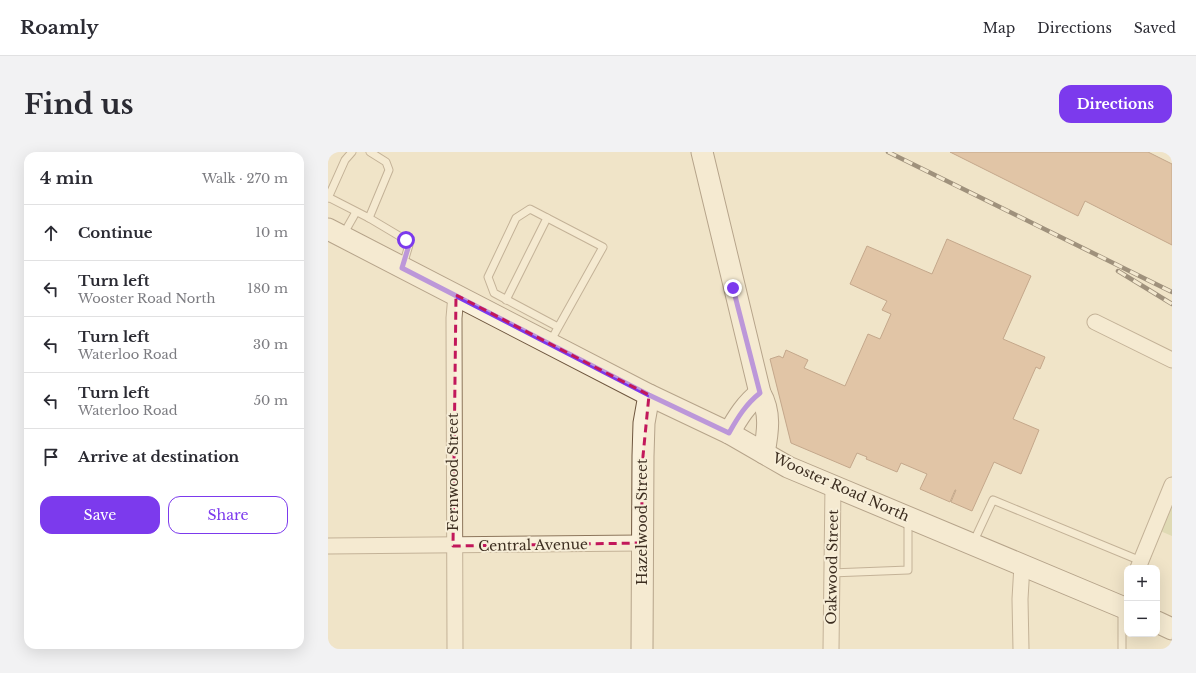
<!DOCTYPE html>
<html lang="en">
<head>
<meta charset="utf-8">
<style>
	:root { --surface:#fff; --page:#f2f2f3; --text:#2b2b33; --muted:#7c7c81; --line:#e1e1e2; --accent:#7c3aed }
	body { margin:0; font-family:"Libre Baskerville",serif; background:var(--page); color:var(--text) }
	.controls { position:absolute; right:12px; bottom:12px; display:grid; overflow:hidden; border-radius:8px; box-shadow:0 4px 16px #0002 }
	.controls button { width:36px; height:36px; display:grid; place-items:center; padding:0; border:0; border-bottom:1px solid var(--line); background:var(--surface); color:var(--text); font:20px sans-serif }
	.stop { position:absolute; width:12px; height:12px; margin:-9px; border:3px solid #7c3aed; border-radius:50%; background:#fff }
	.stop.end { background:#7c3aed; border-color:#fff; box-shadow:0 1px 4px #0008 }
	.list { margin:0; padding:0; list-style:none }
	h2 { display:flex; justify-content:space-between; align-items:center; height:52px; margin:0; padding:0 16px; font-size:17px }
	h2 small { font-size:13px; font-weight:400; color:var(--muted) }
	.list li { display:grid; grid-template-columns:26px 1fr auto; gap:12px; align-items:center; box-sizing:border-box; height:56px; padding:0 16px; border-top:1px solid var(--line) }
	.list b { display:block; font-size:15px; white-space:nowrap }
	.list p { margin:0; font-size:13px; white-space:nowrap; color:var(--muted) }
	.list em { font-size:13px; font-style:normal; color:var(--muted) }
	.actions { display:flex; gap:8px; padding:12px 16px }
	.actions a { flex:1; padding:9px 0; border:1px solid var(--accent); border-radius:12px; text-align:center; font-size:14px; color:var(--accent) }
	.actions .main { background:var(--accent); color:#fff }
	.icon { flex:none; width:22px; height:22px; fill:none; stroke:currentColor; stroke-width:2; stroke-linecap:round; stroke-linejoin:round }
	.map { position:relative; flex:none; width:844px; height:497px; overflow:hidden; border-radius:12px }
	header { display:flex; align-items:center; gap:24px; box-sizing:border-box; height:56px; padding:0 20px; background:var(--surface); border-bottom:1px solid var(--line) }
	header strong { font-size:19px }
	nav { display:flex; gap:22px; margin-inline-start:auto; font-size:14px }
	.intro { display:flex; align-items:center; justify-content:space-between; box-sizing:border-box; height:96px; padding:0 24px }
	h1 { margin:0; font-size:28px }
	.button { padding:10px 18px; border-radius:12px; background:var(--accent); color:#fff; font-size:14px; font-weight:700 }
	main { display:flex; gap:24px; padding:0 24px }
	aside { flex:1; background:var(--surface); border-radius:12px; box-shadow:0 4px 16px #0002 }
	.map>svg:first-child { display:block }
	.green { fill:#c9cf9b }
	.building { fill:#cf9f7d; stroke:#8d5f41 }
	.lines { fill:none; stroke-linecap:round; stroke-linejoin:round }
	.lane-casing { stroke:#8d765c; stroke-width:9 }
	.street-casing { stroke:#8d765c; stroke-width:17 }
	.secondary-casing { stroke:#6f573f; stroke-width:23 }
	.lane { stroke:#faf1dc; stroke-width:7 }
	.street { stroke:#faf1dc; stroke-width:15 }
	.secondary { stroke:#faf1dc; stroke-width:21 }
	.rail-casing { stroke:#3d2e20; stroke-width:4.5 }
	.rail { stroke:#f7eed8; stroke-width:3; stroke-dasharray:9; stroke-linecap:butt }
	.route { stroke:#7c3aed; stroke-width:5 }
	.marked { fill:none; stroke:#c2185b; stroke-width:3; stroke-dasharray:8 5; stroke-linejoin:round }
	.labels { text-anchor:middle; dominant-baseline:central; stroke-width:4; stroke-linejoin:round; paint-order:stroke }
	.street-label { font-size:14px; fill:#3d2e20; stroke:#f7eed8 }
</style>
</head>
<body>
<header>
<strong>Roamly</strong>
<nav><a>Map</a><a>Directions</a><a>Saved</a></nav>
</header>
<div class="intro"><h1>Find us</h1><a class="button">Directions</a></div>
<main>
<aside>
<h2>4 min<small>Walk · 270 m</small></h2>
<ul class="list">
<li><svg class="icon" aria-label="ahead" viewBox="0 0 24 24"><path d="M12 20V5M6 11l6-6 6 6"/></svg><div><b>Continue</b></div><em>10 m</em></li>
<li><svg class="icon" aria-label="left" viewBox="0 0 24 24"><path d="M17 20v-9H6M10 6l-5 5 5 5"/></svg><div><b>Turn left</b><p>Wooster Road North</p></div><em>180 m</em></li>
<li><svg class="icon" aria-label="left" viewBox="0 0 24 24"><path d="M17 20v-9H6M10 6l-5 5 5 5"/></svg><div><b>Turn left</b><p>Waterloo Road</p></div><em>30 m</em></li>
<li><svg class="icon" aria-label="left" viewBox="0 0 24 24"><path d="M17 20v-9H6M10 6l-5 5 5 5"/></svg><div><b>Turn left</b><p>Waterloo Road</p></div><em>50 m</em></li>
<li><svg class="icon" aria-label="arrive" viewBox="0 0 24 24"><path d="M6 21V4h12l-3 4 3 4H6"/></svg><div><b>Arrive at destination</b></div></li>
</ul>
<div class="actions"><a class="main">Save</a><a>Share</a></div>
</aside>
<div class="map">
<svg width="844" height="497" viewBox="0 0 844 497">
	<rect width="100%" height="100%" fill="#f0e4c8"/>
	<path class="green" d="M844,345V384L830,378Z"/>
	<g class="building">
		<path d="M622,0H820L844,12V93L757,49L750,64Z"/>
		<path d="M619,87L703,124L675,187L717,205L712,217L708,215L685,267L711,278L693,322L666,310L644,359L623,350L628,338H627L622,350L592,337L599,322L573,311L569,320L538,307L539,305L529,301L522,316L463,291L442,207L451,204L455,206L458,198L480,208L476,216L517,234L540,182L552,187L563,162L554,158L559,149L522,132L539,94L604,122Z"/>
	</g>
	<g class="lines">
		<defs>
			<g id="lane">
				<path d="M0,45L41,66L78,88L81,93L75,113"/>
				<path d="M0,46L17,8L24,0"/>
				<path d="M41,66L61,18L58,10L42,0"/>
				<path d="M15,83L28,60"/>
				<path d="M178,148L219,66"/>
				<path d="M222,190L275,95L202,57L188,66L160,125L166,141L230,175"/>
				<path d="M645,391L665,348L813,409"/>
				<path d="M503,421L580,418V369"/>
				<path d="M794,457V497"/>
			</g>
			<g id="street">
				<path d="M767,170L844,208"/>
				<path d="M0,394L313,391"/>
				<path d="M810,416L844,333"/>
				<path d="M127,497L126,166L128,143"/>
				<path d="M503,497L505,333"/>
				<path d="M693,497L692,447L694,413"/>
			</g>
			<g id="secondary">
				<path d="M374,0L432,241C443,260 440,280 436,301"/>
				<path d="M0,77L321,243L401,281L460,315L799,457"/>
				<path d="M401,281C410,265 418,252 432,241"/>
				<path d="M829,470L844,477"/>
				<path d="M314,497L315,304L316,271L321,243"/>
			</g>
		</defs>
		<use href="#lane" class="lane-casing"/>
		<use href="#street" class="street-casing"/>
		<use href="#secondary" class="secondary-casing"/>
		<use href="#lane" class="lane"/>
		<use href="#street" class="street"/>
		<use href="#secondary" class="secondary"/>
		<defs>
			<g id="rail">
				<path d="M560,0L844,140"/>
				<path d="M790,119L844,152"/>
			</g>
		</defs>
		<use href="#rail" class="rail-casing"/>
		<use href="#rail" class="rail"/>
	</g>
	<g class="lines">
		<path class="route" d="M78,88L81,93L74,116L321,243L401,281C410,265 418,252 432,241L405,136"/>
	</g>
	<path d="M0 0H844V497H0ZM128,143L321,243L315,304L313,391L125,394Z" fill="#f0e4c8" fill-opacity=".55" fill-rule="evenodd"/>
	<path class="marked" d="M128,143L321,243L315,304L313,391L125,394Z"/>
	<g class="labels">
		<g class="street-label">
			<text transform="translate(125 320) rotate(-90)">Fernwood Street</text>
			<text transform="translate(513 335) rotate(24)">Wooster Road North</text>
			<text transform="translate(314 370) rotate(-90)">Hazelwood Street</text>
			<text transform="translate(205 393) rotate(-1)">Central Avenue</text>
			<text transform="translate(504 415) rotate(-89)">Oakwood Street</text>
		</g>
	</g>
</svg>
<div class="controls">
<button>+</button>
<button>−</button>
</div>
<div class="stop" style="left:78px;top:88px"></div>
<div class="stop end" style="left:405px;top:136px"></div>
</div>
</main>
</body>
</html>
